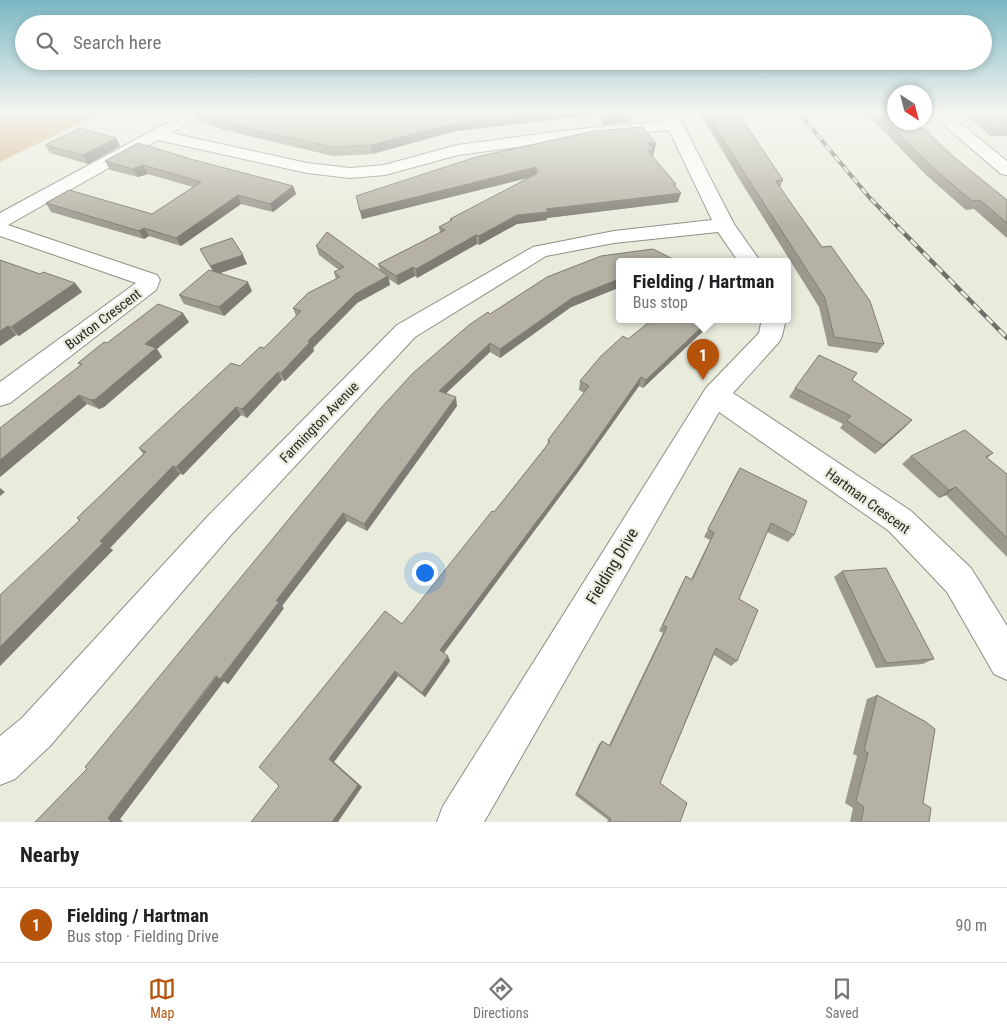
<!DOCTYPE html>
<html lang="en">
<head>
<meta charset="utf-8">
<style>
	:root { --surface:#fff; --page:#f6f6f6; --text:#202124; --muted:#757577; --line:#e0e0e0; --accent:#b45309 }
	body { margin:0; font-family:"Roboto Condensed",sans-serif; background:var(--page); color:var(--text) }
	.compass { position:absolute; left:887px; top:85px; width:45px; height:45px; border-radius:50%; background:var(--surface); box-shadow:0 2px 8px #0003; rotate:144deg }
	.you { position:absolute; left:424px; top:572px; width:18px; height:18px; margin:-12px; border:4px solid #fff; border-radius:50%; background:#1a73e8; box-shadow:0 0 0 8px #1a73e833 }
	.badge { display:grid; place-items:center; width:32px; height:32px; border-radius:50%; background:var(--accent); color:#fff; font-size:16px; font-weight:700 }
	.pin { position:absolute; translate:-50% -41px; filter:drop-shadow(0 1px 2px #0008) }
	.pin::after { content:''; position:absolute; top:26px; width:18px; height:15px; background:inherit; clip-path:polygon(0 0,100% 0,50% 100%) }
	.popup { position:absolute; left:616px; top:258px; width:175px; height:65px; box-sizing:border-box; display:grid; place-content:center; border-radius:5px; background:var(--surface); filter:drop-shadow(0 1px 4px #0005); font-size:16px; white-space:nowrap; color:var(--muted) }
	.popup b { font-size:19px; color:var(--text) }
	.popup::after { content:''; position:absolute; left:50%; top:100%; margin-left:-10px; border:10px solid transparent; border-top-color:var(--surface) }
	.list { margin:0; padding:0; list-style:none }
	h2 { display:flex; justify-content:space-between; align-items:center; height:65px; margin:0; padding:0 20px; font-size:21px }
	h2 small { font-size:16px; font-weight:400; color:var(--muted) }
	.list li { display:grid; grid-template-columns:32px 1fr auto; gap:15px; align-items:center; box-sizing:border-box; height:75px; padding:0 20px; border-top:1px solid var(--line) }
	.list b { display:block; font-size:19px; white-space:nowrap }
	.list p { margin:0; font-size:16px; white-space:nowrap; color:var(--muted) }
	.list em { font-size:16px; font-style:normal; color:var(--muted) }
	.icon { flex:none; width:28px; height:28px; fill:none; stroke:currentColor; stroke-width:2; stroke-linecap:round; stroke-linejoin:round }
	.map { position:relative; flex:none; width:1007px; height:822px; overflow:hidden }
	.search { position:absolute; background:var(--surface); box-shadow:0 2px 8px #0003; left:15px; right:15px; top:15px; height:55px; display:flex; align-items:center; gap:12px; box-sizing:border-box; padding:0 18px; border-radius:28px; color:var(--muted); font-size:19px }
	.sheet { height:140px; background:var(--surface) }
	nav { display:flex; justify-content:space-around; align-items:center; box-sizing:border-box; height:70px; border-top:1px solid var(--line); background:var(--surface); font-size:14px; color:var(--muted) }
	nav a { display:grid; justify-items:center; gap:2px }
	nav .on { color:var(--accent) }
	.map>svg:first-child { display:block }
	.green { fill:#d1b083 }
	.lines { fill:none; stroke-linecap:round; stroke-linejoin:round }
	.minor-casing { stroke:#8e9084; stroke-width:2 }
	.minor { fill:#fff; fill-rule:evenodd }
	.rail-far1-casing { stroke:#6f7068; stroke-width:4 }
	.rail-casing { stroke:#6f7068; stroke-width:4.5 }
	.rail-far1 { stroke:#e9ebdd; stroke-width:2.5; stroke-dasharray:7; stroke-linecap:butt }
	.rail { stroke:#e9ebdd; stroke-width:3; stroke-dasharray:9; stroke-linecap:butt }
	.wall { fill:#9c988e }
	.shaded-wall { fill:#7f7c74 }
	.building { fill:#b5b1a5; stroke:#7f7c74 }
	.labels { text-anchor:middle; dominant-baseline:central; stroke-width:4.5; stroke-linejoin:round; paint-order:stroke }
	.street-label { font-size:14px; fill:#262722; stroke:#e9ebdd }
	.near-street-label { font-size:16px; fill:#262722; stroke:#e9ebdd }
</style>
</head>
<body>
<div class="map">
<svg width="1007" height="822" viewBox="0 0 1007 822">
	<rect width="100%" height="100%" fill="#e9ebdd"/>
	<path class="green" d="M0,113H101L0,162Z"/>
	<g class="lines">
		<defs>
			<g id="minor">
				<path d="M185,113H206L171,133L307,163L350,168L384,165L457,145L569,130L665,121L662,113H677L734,224L760,261H738L718,232L614,243L546,256L415,337L230,536L50,746L15,779L0,785V736L22,718L208,516L397,325L533,247L614,231L712,220L669,130L569,140L458,155L385,175L350,178L307,173L158,140L8,225L157,275L160,280L156,290L143,300L10,403L0,406V382L136,283L0,236V213Z"/>
				<path d="M930,113H947L1007,161V175L1001,174Z"/>
				<path d="M762,319H786L782,336L779,342L733,393L911,511L971,568L1007,626V680L994,674L947,592L889,531L719,412L484,822H437L443,806L706,388L759,333Z"/>
			</g>
		</defs>
		<use href="#minor" class="minor-casing"/>
		<use href="#minor" class="minor"/>
		<defs>
			<path id="rail-far1" d="M799,113L869,197L899,228"/>
			<path id="rail" d="M898,227L1007,338"/>
		</defs>
		<use href="#rail-far1" class="rail-far1-casing"/>
		<use href="#rail" class="rail-casing"/>
		<use href="#rail-far1" class="rail-far1"/>
		<use href="#rail" class="rail"/>
	</g>
	<g class="wall">
		<path d="M194,113H630L631,114L630,122L603,125L601,114L456,131L372,154L333,156L224,130L197,120Z"/>
		<path d="M700,113H741L740,116L783,180L780,187L884,344L877,353L828,346L819,307L738,177Z"/>
		<path d="M864,113H894L955,158L1007,200V238L974,209L966,210L925,174L870,117H867Z"/>
		<path d="M963,113H1007V136H991Z"/>
		<path d="M116,138L120,146L88,164L50,153L45,145Z"/>
		<path d="M656,143L653,157L676,184L675,187L678,202L547,218V220L517,224L479,245L477,244L417,278L415,276L398,285L389,279L390,285L357,303L313,348L314,351L285,381L282,380L247,418L241,415L183,475L180,474L110,548L113,550L0,666L79,520L77,518L143,454L139,448L240,366L264,348L296,316L293,308L336,279L334,272L339,270L319,255L316,246L380,270L378,264L440,233L439,227L450,221V219L530,177L362,219L356,196Z"/>
		<path d="M188,158L189,159L293,186L296,194L273,212L241,204L181,246L149,236L144,239L51,212L46,203L152,214L193,187L148,174L138,177L110,170L105,161Z"/>
		<path d="M200,249L247,264L219,273L252,291L224,316L184,304L179,295L213,271Z"/>
		<path d="M0,260L40,274L75,283L82,292L19,336L16,335L0,346Z"/>
		<path d="M619,261V290L618,288L571,307L500,358L490,352L446,393L457,406L367,531L347,521L282,606L284,608L228,684L224,681L120,819L35,822L87,769L490,314Z"/>
		<path d="M716,319L643,388L639,386L578,472L444,653L450,661L425,697L398,676L334,762L362,787L279,786L402,624L494,512L547,445L548,440L584,393L579,390L580,381L628,339Z"/>
		<path d="M189,322L157,349L162,357L104,407L99,409L87,404L0,477L80,365L78,363L107,343Z"/>
		<path d="M852,380L912,420L904,428L875,454L840,428L843,424L789,397L795,388Z"/>
		<path d="M993,453L987,458L1007,474V557L946,495L939,498L902,464L911,456Z"/>
		<path d="M740,468L794,535L788,542L767,532L739,599L737,661L731,666L714,655L660,783L680,822H607L608,820L575,795L599,744L602,741L609,745L663,633L659,631L682,583L686,576L691,579L710,540L704,537L735,476Z"/>
		<path d="M842,571L934,659L923,664L876,668L834,577Z"/>
		<path d="M877,695L923,803L929,822H850L853,808L845,803L857,756L853,754L867,699Z"/>
	</g>
	<g class="shaded-wall">
		<path d="M537,113H601V114L456,131L372,154L371,145L455,123Z"/>
		<path d="M631,114L630,122L603,125L604,117Z"/>
		<path d="M116,138L120,146L88,164L83,155Z"/>
		<path d="M648,143H656L652,159H646Z"/>
		<path d="M143,165L148,174L138,177L133,169Z"/>
		<path d="M536,167V176L362,219L360,211Z"/>
		<path d="M293,186L296,194L273,212L270,204Z"/>
		<path d="M681,193L678,202L547,218V220L517,224L479,245V236L517,215L546,209Z"/>
		<path d="M238,195L241,204L181,246L176,238Z"/>
		<path d="M144,228L149,236L144,239L139,231Z"/>
		<path d="M476,235L477,244L417,278L416,269Z"/>
		<path d="M243,255L247,264L215,275L210,266Z"/>
		<path d="M413,267L415,276L398,285L396,276Z"/>
		<path d="M388,276L390,285L357,303L313,348L314,351L285,381L281,373L308,341L355,294Z"/>
		<path d="M619,279L618,288L571,307L500,358V349L572,298Z"/>
		<path d="M248,282L252,291L224,316L219,307Z"/>
		<path d="M75,283L82,292L19,336L11,327Z"/>
		<path d="M183,313L189,322L157,349L162,357L104,407L99,409L91,400L145,344Z"/>
		<path d="M710,319H716L643,388L646,380Z"/>
		<path d="M8,326L16,335L0,346V331Z"/>
		<path d="M490,343V352L440,399L439,391Z"/>
		<path d="M278,372L282,380L247,418L242,409Z"/>
		<path d="M641,377L639,386L578,472L442,655L440,650Z"/>
		<path d="M79,395L87,404L0,477V460Z"/>
		<path d="M456,397L457,406L367,531L364,524Z"/>
		<path d="M236,407L241,415L183,475L176,467Z"/>
		<path d="M912,420L904,428L875,454L883,445Z"/>
		<path d="M173,466L180,474L110,548L113,550L0,666V647L100,541Z"/>
		<path d="M956,487L946,495L939,498L949,490Z"/>
		<path d="M0,488L5,492L0,496Z"/>
		<path d="M343,513L347,521L282,606L284,608L228,684L224,681L120,819L123,822H110L108,818Z"/>
		<path d="M448,656L450,661L425,697L422,693Z"/>
		<path d="M395,671L398,676L334,762L362,787L338,822H332L329,759Z"/>
	</g>
	<g class="building">
		<path d="M198,113H537L455,123L371,145L331,147L221,122Z"/>
		<path d="M603,113H630L631,114L604,117Z"/>
		<path d="M707,113H738L783,180L776,181L786,196L822,247L831,246L870,301L884,344L834,337L825,298L741,168Z"/>
		<path d="M878,113H894V122H917L955,158L1007,200V223L980,200L972,201L931,166Z"/>
		<path d="M978,113H1007V128H996Z"/>
		<path d="M642,127L656,143H648L654,150L648,151L676,184H673L681,193L546,209L548,212L517,215L479,236L476,235L416,269L413,267L396,276L378,264L445,230L439,227L452,220L450,219L538,173L536,167L360,211L356,196L476,157L594,131Z"/>
		<path d="M80,128L116,138L83,155L45,145Z"/>
		<path d="M138,143L188,158H187L293,186L270,204L238,195L176,238L144,228L139,231L46,203L69,190L152,214L201,182L143,165L133,169L105,161Z"/>
		<path d="M327,232L388,276L355,294L308,341L310,342L281,373L278,372L242,409L236,407L176,467L173,466L100,541L103,543L0,647V595L80,520L77,518L146,452L139,448L231,363L240,366L260,347L264,348L301,311L293,308L308,293L340,277L334,272L344,267L316,246Z"/>
		<path d="M232,238L243,255L210,266L200,249Z"/>
		<path d="M653,249L677,261H619V279L572,298L500,349L490,343L439,391L456,397L364,524L343,513L276,601L279,602L220,679L216,676L108,818L111,821L110,822H35L87,769L85,767L298,508L380,409L413,373L469,325L488,312L490,314L547,277L601,256Z"/>
		<path d="M0,260L40,274L43,272L75,283L11,327L8,326L0,331Z"/>
		<path d="M209,270L248,282L219,307L179,295Z"/>
		<path d="M158,304L183,313L145,344L156,348L96,399L91,400L79,395L0,460V428L82,364L78,363L104,342L107,343Z"/>
		<path d="M653,319H710L646,380L641,377L580,464L440,650L448,656L422,693L395,671L329,759L358,785L332,822H251L279,786L259,767L385,611L402,624L492,511L494,512L545,448L550,441L548,440L589,386L580,381L601,356L623,336L628,339Z"/>
		<path d="M819,355L857,373L852,380L912,420L883,445L846,420L851,416L795,388Z"/>
		<path d="M965,430L993,453L986,457L1007,474V538L956,487L949,490L911,456Z"/>
		<path d="M740,468L807,501L794,535L771,523L739,599L758,610L737,661L716,648L660,783L687,803L680,822H610L611,819L577,793L602,741L610,746L667,627L663,625L686,576L692,580L714,533L708,529Z"/>
		<path d="M886,568L934,659L886,663L842,571Z"/>
		<path d="M877,695L926,722L935,729L923,803L931,808L929,822H861L864,807L856,801L868,753L864,751Z"/>
	</g>
	<linearGradient id="sky" x2="0" y2="1"><stop stop-color="#7bb7c3"/><stop offset="0.49" stop-color="#f5f6f0"/><stop offset="1" stop-color="#f5f6f0" stop-opacity="0"/></linearGradient>
	<rect width="1007" height="229" fill="url(#sky)"/>
	<g class="labels">
		<g class="street-label">
			<text transform="translate(103 319) rotate(-37)">Buxton Crescent</text>
			<text transform="translate(319 422) rotate(-46)">Farmington Avenue</text>
			<text transform="translate(868 501) rotate(36)">Hartman Crescent</text>
		</g>
		<g class="near-street-label">
			<text transform="translate(612 566) rotate(-59)">Fielding Drive</text>
		</g>
	</g>
</svg>
<svg class="compass" viewBox="-18 -18 36 36"><path d="M0-13l5 13h-10z" fill="#e53935"/><path d="M0 13l5-13h-10z" fill="#757577"/></svg>
<div class="you"></div>
<div class="pin badge" style="left:703px;top:380px">1</div>
<div class="popup"><b>Fielding / Hartman</b>Bus stop</div>
<div class="search"><svg class="icon" aria-label="search" viewBox="0 0 24 24"><circle cx="10" cy="10" r="6"/><path d="M15 15l6 6"/></svg>Search here</div>
</div>
<section class="sheet">
<h2>Nearby<small></small></h2>
<ul class="list">
<li><span class="badge">1</span><div><b>Fielding / Hartman</b><p>Bus stop · Fielding Drive</p></div><em>90 m</em></li>
</ul>
</section>
<nav>
<a class="on"><svg class="icon" aria-label="map" viewBox="0 0 24 24"><path d="M3 6l6-2 6 2 6-2v14l-6 2-6-2-6 2zM9 4v14M15 6v14"/></svg>Map</a>
<a><svg class="icon" aria-label="directions" viewBox="0 0 24 24"><path d="M12 3l9 9-9 9-9-9zM9 14v-3h6M13 9l2 2-2 2"/></svg>Directions</a>
<a><svg class="icon" aria-label="saved" viewBox="0 0 24 24"><path d="M7 4h10v16l-5-4-5 4z"/></svg>Saved</a>
</nav>
</body>
</html>
